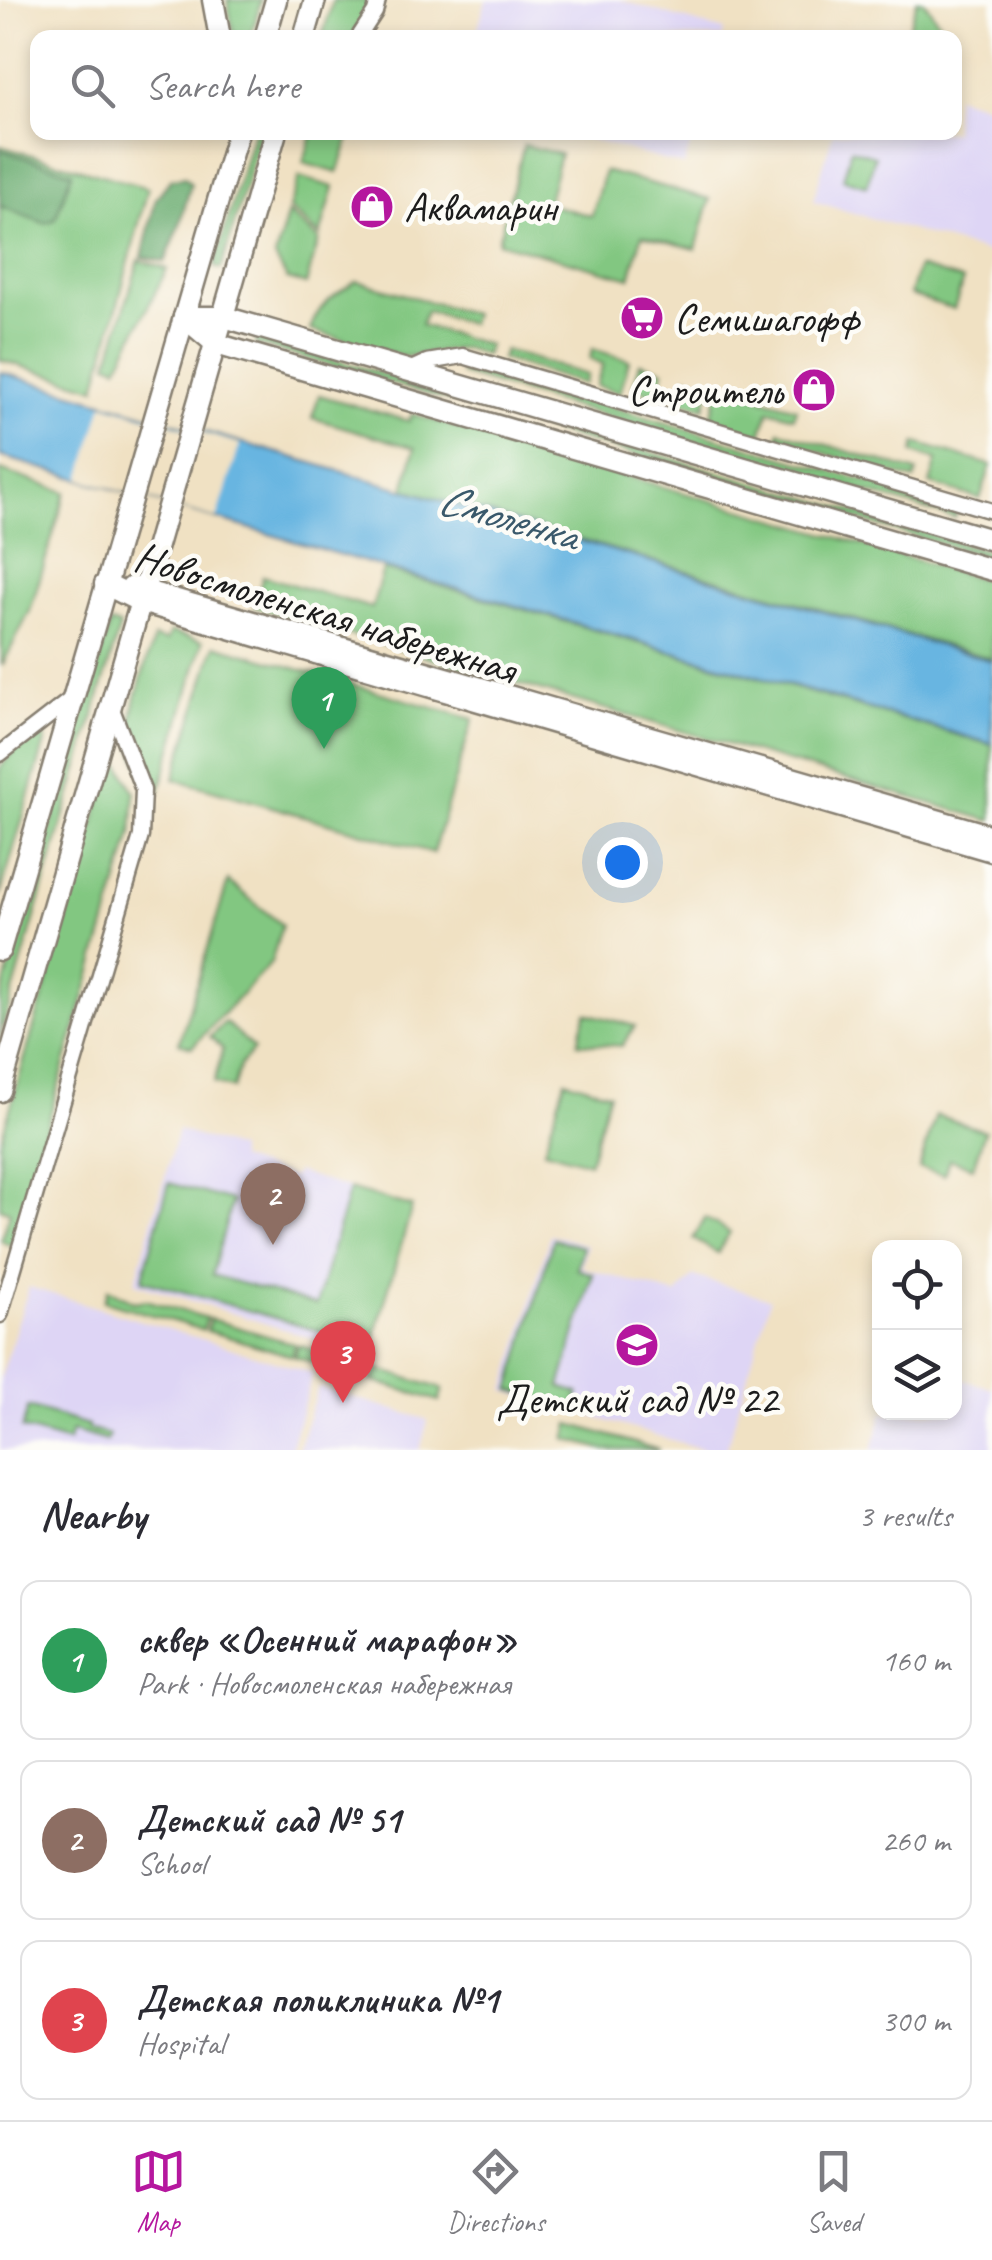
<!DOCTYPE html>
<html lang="en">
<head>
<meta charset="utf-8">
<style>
	:root { --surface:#fff; --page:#f2f2f3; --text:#2b2b33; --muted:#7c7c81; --line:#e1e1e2; --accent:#b5179e }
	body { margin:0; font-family:Caveat,sans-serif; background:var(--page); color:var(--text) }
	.controls { position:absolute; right:30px; bottom:30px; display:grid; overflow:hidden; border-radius:20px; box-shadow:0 5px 15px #0003 }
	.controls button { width:90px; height:90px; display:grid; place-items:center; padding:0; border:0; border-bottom:2px solid var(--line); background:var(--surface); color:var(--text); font:50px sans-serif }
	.you { position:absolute; left:622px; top:862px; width:35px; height:35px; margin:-25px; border:8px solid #fff; border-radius:50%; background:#1a73e8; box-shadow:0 0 0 15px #1a73e833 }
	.badge { display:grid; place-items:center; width:65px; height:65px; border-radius:50%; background:var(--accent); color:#fff; font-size:32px; font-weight:700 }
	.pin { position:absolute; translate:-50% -82px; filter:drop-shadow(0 2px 5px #0008) }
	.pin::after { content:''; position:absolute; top:52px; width:35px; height:30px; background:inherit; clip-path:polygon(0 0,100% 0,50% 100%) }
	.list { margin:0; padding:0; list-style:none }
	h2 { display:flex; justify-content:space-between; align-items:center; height:130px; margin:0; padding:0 40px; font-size:42px }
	h2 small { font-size:32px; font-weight:400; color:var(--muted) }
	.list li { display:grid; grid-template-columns:65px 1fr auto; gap:30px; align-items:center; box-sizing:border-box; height:160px; margin:0 20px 20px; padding:0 20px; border:2px solid var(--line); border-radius:20px }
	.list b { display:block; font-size:38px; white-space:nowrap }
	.list p { margin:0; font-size:32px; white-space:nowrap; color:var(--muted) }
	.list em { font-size:32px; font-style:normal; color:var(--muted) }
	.icon { flex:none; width:55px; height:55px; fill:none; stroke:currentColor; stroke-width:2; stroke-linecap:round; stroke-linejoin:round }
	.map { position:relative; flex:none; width:992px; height:1450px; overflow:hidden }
	.search { position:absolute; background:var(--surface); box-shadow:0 5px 15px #0003; left:30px; right:30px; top:30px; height:110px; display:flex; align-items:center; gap:25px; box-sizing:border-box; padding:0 35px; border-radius:20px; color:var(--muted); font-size:38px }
	.sheet { height:670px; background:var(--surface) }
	nav { display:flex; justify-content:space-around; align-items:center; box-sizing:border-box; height:140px; border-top:2px solid var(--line); background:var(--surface); font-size:28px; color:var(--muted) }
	nav a { display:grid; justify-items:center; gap:5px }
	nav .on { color:var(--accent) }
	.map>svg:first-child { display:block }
	.built { fill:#ded5f5 }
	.green { fill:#82c781; stroke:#4f724e; stroke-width:2.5 }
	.forest { fill:#69ac6f; stroke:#426446; stroke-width:2.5 }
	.water { fill:#68b5e1; stroke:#42687e; stroke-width:2.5 }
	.pier { fill:#f0e1c3 }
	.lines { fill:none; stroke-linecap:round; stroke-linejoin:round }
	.street-casing { stroke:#867e70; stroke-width:19 }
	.secondary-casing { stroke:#867e70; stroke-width:25 }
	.street { stroke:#fff; stroke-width:14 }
	.secondary { stroke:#fff; stroke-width:20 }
	.labels { text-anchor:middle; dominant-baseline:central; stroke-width:9; stroke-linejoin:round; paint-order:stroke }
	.poi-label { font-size:42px; fill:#1c1c1c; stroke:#fdfcf7; text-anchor:start }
	.street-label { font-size:42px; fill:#1c1c1c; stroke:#fdfcf7 }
	.water-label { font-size:45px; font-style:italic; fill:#3a596b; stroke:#fdfcf7 }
</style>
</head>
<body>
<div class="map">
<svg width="992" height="1450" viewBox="0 0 992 1450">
	<rect width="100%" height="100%" fill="#fdfcf7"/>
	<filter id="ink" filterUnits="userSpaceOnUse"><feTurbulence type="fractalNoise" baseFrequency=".01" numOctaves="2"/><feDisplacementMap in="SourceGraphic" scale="20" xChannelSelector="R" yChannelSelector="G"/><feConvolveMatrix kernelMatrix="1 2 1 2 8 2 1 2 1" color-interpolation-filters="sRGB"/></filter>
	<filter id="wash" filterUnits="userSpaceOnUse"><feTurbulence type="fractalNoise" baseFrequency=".0048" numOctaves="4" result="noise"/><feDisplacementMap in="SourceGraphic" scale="40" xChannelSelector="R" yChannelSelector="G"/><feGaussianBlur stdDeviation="2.25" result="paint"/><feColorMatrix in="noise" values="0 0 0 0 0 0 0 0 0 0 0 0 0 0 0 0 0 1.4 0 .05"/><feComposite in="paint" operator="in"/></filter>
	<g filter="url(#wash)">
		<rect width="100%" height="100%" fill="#f0e1c3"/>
		<g class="built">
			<path d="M486,0H620L724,31L722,38H475Z"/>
			<path d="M955,96L992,107V254L813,201L833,133L954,132Z"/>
			<path d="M569,133L694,132V133L684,166Z"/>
			<path d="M178,1130L238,1149V1159L292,1177L296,1172L411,1208L370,1356L135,1283Z"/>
			<path d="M550,1234L587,1245L581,1267L677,1295L693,1276L770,1299L726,1450H706L505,1391Z"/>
			<path d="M29,1287L313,1373L290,1450H0V1380Z"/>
			<path d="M955,1378L992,1388V1450H872L883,1413L954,1412Z"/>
			<path d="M318,1387L428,1420L420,1450H298Z"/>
		</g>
		<g class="green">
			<path d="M227,0H261L251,37H234Z"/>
			<path d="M333,0H373L353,37L322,38Z"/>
			<path d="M917,0L924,1L941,25L937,37H906Z"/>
			<path d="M253,133H261L221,269L214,267Z"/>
			<path d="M313,133H351L338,173L303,163Z"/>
			<path d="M524,145L560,154L547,204L592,216L604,171L710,199L696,249L642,235L630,278L498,242Z"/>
			<path d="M0,146L148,188L96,388L0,360V206L44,223L71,172L0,150Z"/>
			<path d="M851,149L875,156L867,186L843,179Z"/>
			<path d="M299,177L334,187L320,236L289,208Z"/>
			<path d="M288,213L319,240L306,284L287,279L275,257Z"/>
			<path d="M139,260L167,269L118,367L108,363Z"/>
			<path d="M918,267L963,280L954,309L910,295Z"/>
			<path d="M357,281L473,314L470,324L426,311L421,325L488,345L485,355L464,348L403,357L310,330C319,303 334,295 357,281Z"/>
			<path d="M257,337L992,552V559L255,344Z"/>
			<path d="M592,349L629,360L620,393L596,386L603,364L590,359Z"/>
			<path d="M504,350L587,375L584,384L501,359Z"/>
			<path d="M640,363L664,370L657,395L633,388Z"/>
			<path d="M464,364L958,508L955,518L461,374L459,367Z"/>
			<path d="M687,377L712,384L704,408L680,401Z"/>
			<path d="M720,386L796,408L794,417L769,410L761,435L710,420Z"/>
			<path d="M319,395L409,421L412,414L992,582V659L404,489L415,448L312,418Z"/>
			<path d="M780,431L917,472L915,480L777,439Z"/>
			<path d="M916,443L991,465L980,499L930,484L937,460L913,453Z"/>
			<path d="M0,470L66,492L30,611L2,666Z"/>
			<path d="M383,569L992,745V821L254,607L263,576L372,608Z"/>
			<path d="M110,623L120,626L0,1037V1001Z"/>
			<path d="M170,632L203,641L159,793L150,790C145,776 136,761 133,746C126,712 145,670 154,638L167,641Z"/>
			<path d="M215,645L473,719L433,853L174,779Z"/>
			<path d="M42,732L46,739L0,896V768L15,749Z"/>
			<path d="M117,758L135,793L132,834L12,1246L1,1241L10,1212L0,1208V1143L112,760Z"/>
			<path d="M228,881L282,925L271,963L192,1047L179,1043Z"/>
			<path d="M586,1013L635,1026L622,1046L578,1043Z"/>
			<path d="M225,1022L254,1049L240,1065L233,1089L214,1083L223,1049L210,1037Z"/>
			<path d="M565,1080L609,1093L589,1163L544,1150Z"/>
			<path d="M936,1115L985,1131L973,1167L949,1159L944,1175L919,1168Z"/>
			<path d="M169,1183L232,1201L212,1275L316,1305L349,1189L412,1207L372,1346L142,1280Z"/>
			<path d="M705,1218L730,1232L718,1253L693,1239Z"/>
			<path d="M553,1239L583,1247L577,1269L593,1274L560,1387L579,1393L574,1408L510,1390Z"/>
			<path d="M108,1289L135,1302L146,1300L207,1318L203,1330L104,1301Z"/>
			<path d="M210,1319L295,1344L292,1356L207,1331Z"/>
			<path d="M298,1345L366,1364L362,1371L354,1375L295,1357Z"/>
			<path d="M378,1369L443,1389L439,1401L372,1381Z"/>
			<path d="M28,1407L88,1425V1429L109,1435L107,1441L72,1431L68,1442L22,1429Z"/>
			<path d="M570,1424L659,1450H606L566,1439Z"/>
		</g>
		<g class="forest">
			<path d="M0,150L72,172L55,220L44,223L0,206Z"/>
			<path d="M185,177L191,184L179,228L165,262L142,257L156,198L171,179Z"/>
		</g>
		<path class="water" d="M0,372L992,661V744L0,456Z"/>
		<path class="pier" d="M103,404L240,444L217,519L81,479Z"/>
	</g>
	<g filter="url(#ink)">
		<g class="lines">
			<defs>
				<g id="street">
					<path d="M358,38L375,12L378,0"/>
					<path d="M407,371L427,362L463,356L992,511"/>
					<path d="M0,754L71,699"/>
					<path d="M0,1315L141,836L143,790L112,709"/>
				</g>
				<g id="secondary">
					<path d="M213,0L220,38"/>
					<path d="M265,38L276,0"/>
					<path d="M304,38L315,0"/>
					<path d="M184,317L216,344L992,570"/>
					<path d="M184,317H224L992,540"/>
					<path d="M105,584L141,602L992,851"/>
					<path d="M132,587L992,836"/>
					<path d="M0,950L238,132"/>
					<path d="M0,1091L276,132"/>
				</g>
			</defs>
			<use href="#street" class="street-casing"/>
			<use href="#secondary" class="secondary-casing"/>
			<use href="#street" class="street"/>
			<use href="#secondary" class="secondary"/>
		</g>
	</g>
	<defs>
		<symbol id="shop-disc" viewBox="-11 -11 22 22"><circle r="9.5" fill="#b5179e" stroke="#fdfcf7"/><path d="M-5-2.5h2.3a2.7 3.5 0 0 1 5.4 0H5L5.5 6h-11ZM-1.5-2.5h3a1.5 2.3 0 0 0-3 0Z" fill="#fff"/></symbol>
		<symbol id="supermarket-disc" viewBox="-11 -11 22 22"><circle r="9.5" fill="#b5179e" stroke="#fdfcf7"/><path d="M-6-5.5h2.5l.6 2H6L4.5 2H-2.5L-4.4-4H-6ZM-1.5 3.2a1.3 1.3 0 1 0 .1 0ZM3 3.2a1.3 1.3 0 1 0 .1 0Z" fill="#fff"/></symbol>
		<symbol id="school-disc" viewBox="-11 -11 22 22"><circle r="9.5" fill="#b5179e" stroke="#fdfcf7"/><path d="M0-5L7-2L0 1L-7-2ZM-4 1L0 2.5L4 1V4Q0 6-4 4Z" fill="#fff"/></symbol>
	</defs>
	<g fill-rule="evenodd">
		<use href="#shop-disc" x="347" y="182" width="50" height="50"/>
		<use href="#supermarket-disc" x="617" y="293" width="50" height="50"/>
		<use href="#shop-disc" x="789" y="365" width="50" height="50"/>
		<use href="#school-disc" x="612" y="1320" width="50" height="50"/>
	</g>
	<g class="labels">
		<g class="poi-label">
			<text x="404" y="207">Аквамарин</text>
			<text x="674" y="318">Семишагофф</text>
			<text x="782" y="390" text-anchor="end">Строитель</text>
			<text x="637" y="1399" text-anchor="middle">Детский сад № 22</text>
		</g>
		<g class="street-label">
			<text transform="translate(325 613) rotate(17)">Новосмоленская набережная</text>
		</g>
		<g class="water-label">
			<text transform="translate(508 517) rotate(16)">Смоленка</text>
		</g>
	</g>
</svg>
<div class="controls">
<button><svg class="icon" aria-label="locate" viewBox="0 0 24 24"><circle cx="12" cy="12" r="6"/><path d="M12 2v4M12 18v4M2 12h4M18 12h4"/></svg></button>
<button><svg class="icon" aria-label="layers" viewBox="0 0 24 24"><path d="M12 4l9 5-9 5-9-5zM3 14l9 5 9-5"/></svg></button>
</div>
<div class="you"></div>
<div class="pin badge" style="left:324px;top:749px;background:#2e9e5b">1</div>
<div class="pin badge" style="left:273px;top:1245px;background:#8d6e63">2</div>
<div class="pin badge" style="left:343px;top:1403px;background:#e0444e">3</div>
<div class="search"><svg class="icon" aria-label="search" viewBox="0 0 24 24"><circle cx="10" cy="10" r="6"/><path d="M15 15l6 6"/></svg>Search here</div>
</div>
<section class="sheet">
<h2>Nearby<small>3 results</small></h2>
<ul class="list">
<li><span class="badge" style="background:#2e9e5b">1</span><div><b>сквер «Осенний марафон»</b><p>Park · Новосмоленская набережная</p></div><em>160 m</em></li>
<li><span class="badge" style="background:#8d6e63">2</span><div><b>Детский сад № 51</b><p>School</p></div><em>260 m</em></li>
<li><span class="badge" style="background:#e0444e">3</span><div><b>Детская поликлиника №1</b><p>Hospital</p></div><em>300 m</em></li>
</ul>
</section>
<nav>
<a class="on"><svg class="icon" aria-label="map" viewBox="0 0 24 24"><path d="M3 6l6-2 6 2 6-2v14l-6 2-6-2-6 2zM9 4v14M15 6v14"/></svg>Map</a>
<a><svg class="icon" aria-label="directions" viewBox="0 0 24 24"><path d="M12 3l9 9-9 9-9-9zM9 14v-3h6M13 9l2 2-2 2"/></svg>Directions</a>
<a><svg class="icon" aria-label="saved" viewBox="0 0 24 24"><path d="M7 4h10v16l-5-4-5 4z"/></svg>Saved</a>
</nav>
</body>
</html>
